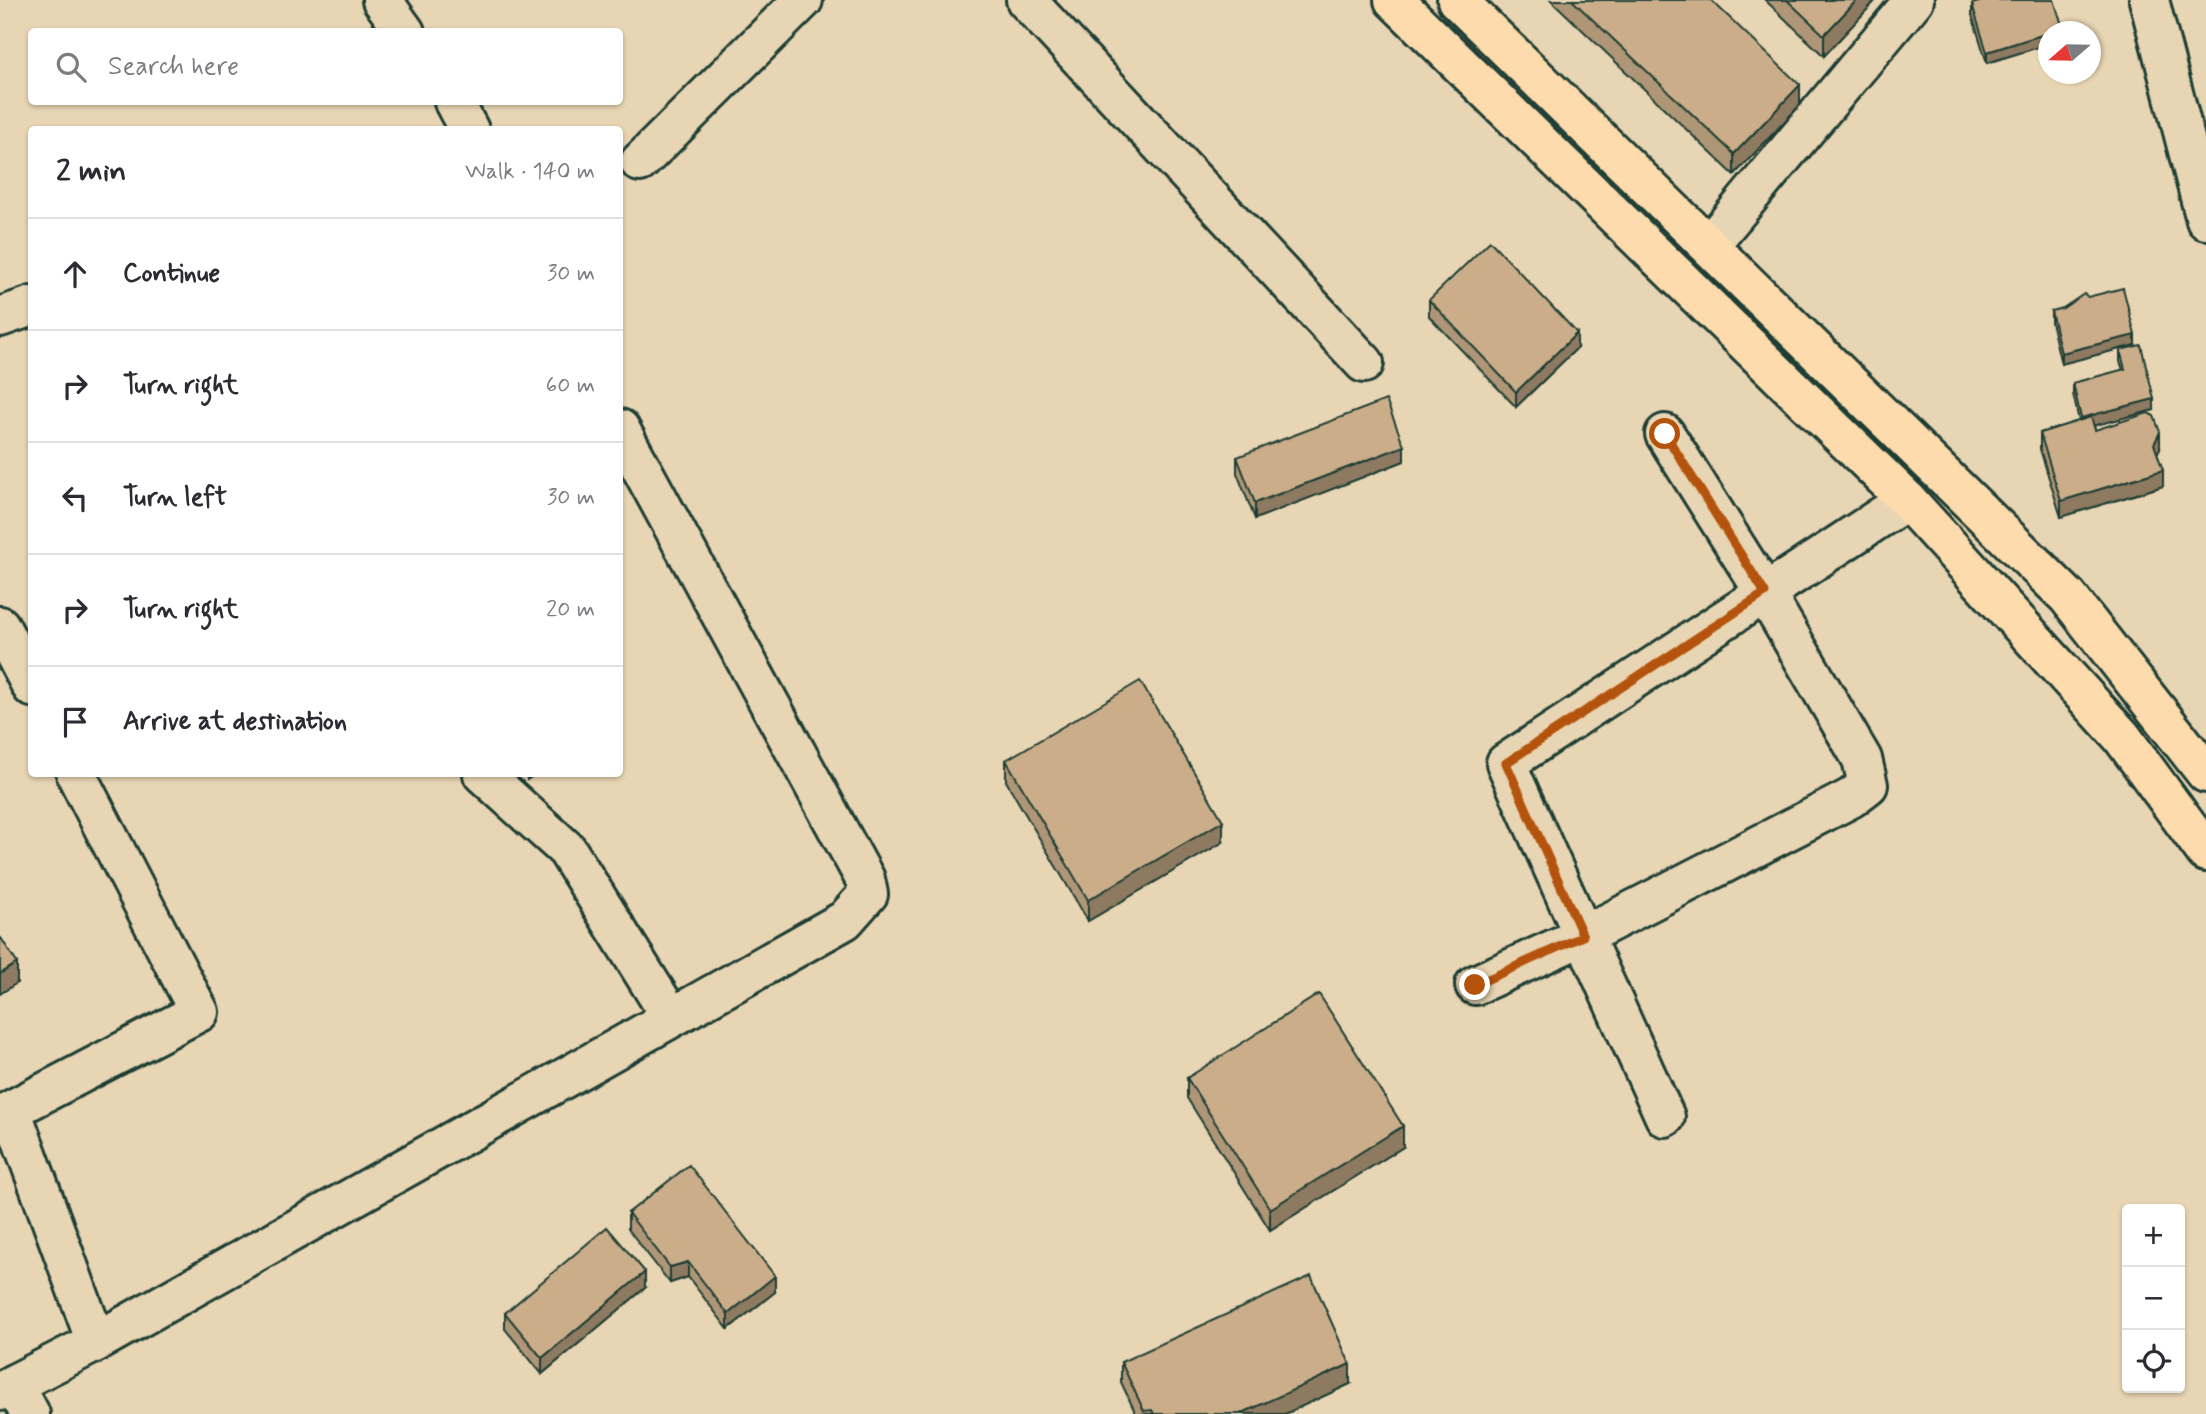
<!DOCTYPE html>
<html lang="en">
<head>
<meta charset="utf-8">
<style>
	:root { --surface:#fff; --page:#f2f2f3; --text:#2b2b33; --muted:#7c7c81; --line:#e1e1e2 }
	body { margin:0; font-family:Mynerve,sans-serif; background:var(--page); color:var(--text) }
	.controls { position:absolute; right:21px; bottom:21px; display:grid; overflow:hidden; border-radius:7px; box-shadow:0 2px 5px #0004 }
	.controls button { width:63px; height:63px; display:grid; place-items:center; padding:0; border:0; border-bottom:2px solid var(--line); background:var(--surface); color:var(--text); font:35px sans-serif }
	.compass { position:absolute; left:2038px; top:21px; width:63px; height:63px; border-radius:50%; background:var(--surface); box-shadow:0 2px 5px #0004; rotate:250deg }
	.stop { position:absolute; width:21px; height:21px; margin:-16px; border:5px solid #b45309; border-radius:50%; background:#fff }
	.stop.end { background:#b45309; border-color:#fff; box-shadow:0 2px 7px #0008 }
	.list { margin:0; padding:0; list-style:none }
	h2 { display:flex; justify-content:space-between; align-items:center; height:91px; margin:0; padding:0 28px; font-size:30px }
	h2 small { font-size:23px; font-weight:400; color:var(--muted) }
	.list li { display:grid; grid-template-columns:46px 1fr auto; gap:21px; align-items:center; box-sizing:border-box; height:112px; padding:0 28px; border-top:2px solid var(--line) }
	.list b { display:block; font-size:26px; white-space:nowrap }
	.list em { font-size:23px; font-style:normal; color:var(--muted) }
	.icon { flex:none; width:38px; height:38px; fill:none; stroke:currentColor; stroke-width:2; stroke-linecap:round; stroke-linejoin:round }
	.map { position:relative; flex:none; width:2206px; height:1414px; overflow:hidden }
	.search { position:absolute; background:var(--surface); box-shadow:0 2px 5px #0004; left:28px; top:28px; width:595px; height:77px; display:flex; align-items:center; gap:18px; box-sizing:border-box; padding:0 24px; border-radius:7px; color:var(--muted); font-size:26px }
	.panel { position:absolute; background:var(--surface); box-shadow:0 2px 5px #0004; left:28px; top:126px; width:595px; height:651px; border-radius:7px }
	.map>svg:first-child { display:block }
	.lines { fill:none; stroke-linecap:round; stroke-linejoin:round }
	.minor-casing { stroke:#1f3d34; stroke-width:44 }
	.major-casing { stroke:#1f3d34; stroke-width:44 }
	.minor { stroke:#e8d5b3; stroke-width:38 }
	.major { stroke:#fddbac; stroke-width:38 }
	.wall { fill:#af9676; stroke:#1f3d34; stroke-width:2 }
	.shaded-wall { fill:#8e7a60; stroke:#1f3d34; stroke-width:2 }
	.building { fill:#cbae89; stroke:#1f3d34; stroke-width:2 }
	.route { stroke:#b45309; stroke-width:9 }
</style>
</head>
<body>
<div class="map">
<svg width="2206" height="1414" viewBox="0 0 2206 1414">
	<rect width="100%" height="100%" fill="#e8d5b3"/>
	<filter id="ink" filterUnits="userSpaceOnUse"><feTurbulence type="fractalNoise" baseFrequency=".0143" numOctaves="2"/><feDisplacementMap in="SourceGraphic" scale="14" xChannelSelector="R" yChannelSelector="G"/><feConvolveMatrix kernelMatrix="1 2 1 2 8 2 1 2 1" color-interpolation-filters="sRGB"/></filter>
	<g filter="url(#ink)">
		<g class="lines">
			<defs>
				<g id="minor">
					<path d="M382,0L405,32"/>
					<path d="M1026,0L1364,363"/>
					<path d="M2149,0L2206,220"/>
					<path d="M454,102L469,130"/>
					<path d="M640,162L803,0"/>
					<path d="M1710,244L1914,0"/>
					<path d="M0,317L32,306"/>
					<path d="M0,626L32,687"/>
					<path d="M483,774L567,850L671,1017"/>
					<path d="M1475,985L1583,936L1851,798L1868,785L1862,759L1765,593L1665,434"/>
					<path d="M1665,1117L1506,763L1907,500"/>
					<path d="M96,1342L845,920L868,894L865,879L620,429"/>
					<path d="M14,1384L30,1414"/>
					<path d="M0,1391L96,1342L11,1110L199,1012L76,774"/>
				</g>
				<g id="major">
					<path d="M1394,0L1907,500L2122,737L2206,852"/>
					<path d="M1457,0L2068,597L2206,773"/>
				</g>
			</defs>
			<use href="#minor" class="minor-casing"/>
			<use href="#major" class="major-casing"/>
			<use href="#minor" class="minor"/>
			<use href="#major" class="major"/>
		</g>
		<g class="wall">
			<path d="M1551,0H1711L1800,105L1734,175Z"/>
			<path d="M1765,0H1876L1824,56Z"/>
			<path d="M1972,4L2063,32H2048V44L1987,63L1972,15Z"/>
			<path d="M1429,300L1577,348L1516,407L1429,316Z"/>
			<path d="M2051,311L2135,345L2061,364L2051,322Z"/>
			<path d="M2120,350L2154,410L2094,425L2095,430L2160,448L2157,453L2163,486L2061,517L2040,449V433L2079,421L2073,394V383L2123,370L2120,361Z"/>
			<path d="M1237,457L1404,461L1255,519L1237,473Z"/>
			<path d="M1006,760L1223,842L1088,921L1006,781Z"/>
			<path d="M1187,1078L1403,1147L1270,1230L1187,1098Z"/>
			<path d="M628,1213L775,1292L728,1329L688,1277L670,1283L628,1229Z"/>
			<path d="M645,1288L542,1374L505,1329V1313Z"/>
			<path d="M1121,1362L1350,1384L1285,1414H1136L1121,1382Z"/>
		</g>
		<g class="shaded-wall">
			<path d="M1857,0H1876L1824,56V35Z"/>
			<path d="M2048,33V44L1987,63V52Z"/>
			<path d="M1800,85V105L1734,175V154Z"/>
			<path d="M1577,333V348L1516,407V392Z"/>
			<path d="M2135,335V345L2061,364V353Z"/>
			<path d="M2154,399V410L2081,429V418Z"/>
			<path d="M2160,432V448L2154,460V444Z"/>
			<path d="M1404,446V461L1255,519V503Z"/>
			<path d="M2163,470V486L2061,517V501Z"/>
			<path d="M529,774H536L527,780V775Z"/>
			<path d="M1223,821V842L1088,921V900Z"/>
			<path d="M17,963V983L0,994V974Z"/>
			<path d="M1403,1126V1147L1270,1230V1209Z"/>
			<path d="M688,1262V1277L670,1283V1267Z"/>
			<path d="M645,1272V1288L542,1374V1358Z"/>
			<path d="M775,1276V1292L728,1329V1314Z"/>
			<path d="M1350,1364V1384L1285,1414H1240Z"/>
		</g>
		<g class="building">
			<path d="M1572,0H1711L1800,85L1734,154Z"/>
			<path d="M1787,0H1857L1824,35Z"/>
			<path d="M1986,0H2054L2063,28L2052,32H2048V33L1987,52L1972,4Z"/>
			<path d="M1490,241L1577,333L1516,392L1429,300Z"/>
			<path d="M2123,288L2135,335L2061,353L2051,311L2063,308L2084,294L2088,297Z"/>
			<path d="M2141,345L2154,399L2081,418L2073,383L2125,369L2120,350Z"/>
			<path d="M1386,400L1404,446L1255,503L1237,457Z"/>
			<path d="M2148,413L2154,416L2160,432L2154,444L2163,470L2061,501L2040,433L2091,417L2095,430Z"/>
			<path d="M1140,681L1223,821L1088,900L1006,760Z"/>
			<path d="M1,938L17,963L0,974V939Z"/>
			<path d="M1319,994L1403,1126L1270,1209L1187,1078Z"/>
			<path d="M689,1165L775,1276L728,1314L688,1262L670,1267L628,1213Z"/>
			<path d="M607,1227L645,1272L542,1358L505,1313Z"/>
			<path d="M1311,1276L1350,1364L1240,1414H1154L1152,1410L1144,1411L1121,1362Z"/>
		</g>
	</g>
	<g class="lines" filter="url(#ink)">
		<path class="route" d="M1475,985L1583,936L1506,763L1765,593L1665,434"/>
	</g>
</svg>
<div class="controls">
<button>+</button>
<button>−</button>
<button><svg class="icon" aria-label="locate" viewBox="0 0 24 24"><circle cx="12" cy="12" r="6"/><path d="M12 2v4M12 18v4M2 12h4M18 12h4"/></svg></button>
</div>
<svg class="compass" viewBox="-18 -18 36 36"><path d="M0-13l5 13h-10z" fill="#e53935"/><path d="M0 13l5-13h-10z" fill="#7c7c81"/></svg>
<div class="stop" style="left:1665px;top:434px"></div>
<div class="stop end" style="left:1475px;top:985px"></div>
<div class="search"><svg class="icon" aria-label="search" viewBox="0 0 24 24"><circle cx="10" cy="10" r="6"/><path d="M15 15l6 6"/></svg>Search here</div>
<section class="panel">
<h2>2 min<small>Walk · 140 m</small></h2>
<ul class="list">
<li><svg class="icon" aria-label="ahead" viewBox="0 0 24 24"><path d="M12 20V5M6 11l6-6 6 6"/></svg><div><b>Continue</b></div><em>30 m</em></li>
<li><svg class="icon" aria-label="right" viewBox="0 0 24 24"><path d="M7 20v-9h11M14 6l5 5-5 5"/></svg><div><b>Turn right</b></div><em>60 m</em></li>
<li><svg class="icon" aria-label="left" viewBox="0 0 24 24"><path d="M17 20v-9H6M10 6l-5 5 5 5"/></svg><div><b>Turn left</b></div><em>30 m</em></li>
<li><svg class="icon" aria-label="right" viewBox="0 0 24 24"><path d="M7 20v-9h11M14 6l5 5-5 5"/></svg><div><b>Turn right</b></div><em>20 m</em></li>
<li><svg class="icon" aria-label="arrive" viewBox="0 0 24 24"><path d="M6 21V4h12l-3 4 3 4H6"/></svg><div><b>Arrive at destination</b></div></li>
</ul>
</section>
</div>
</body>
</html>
